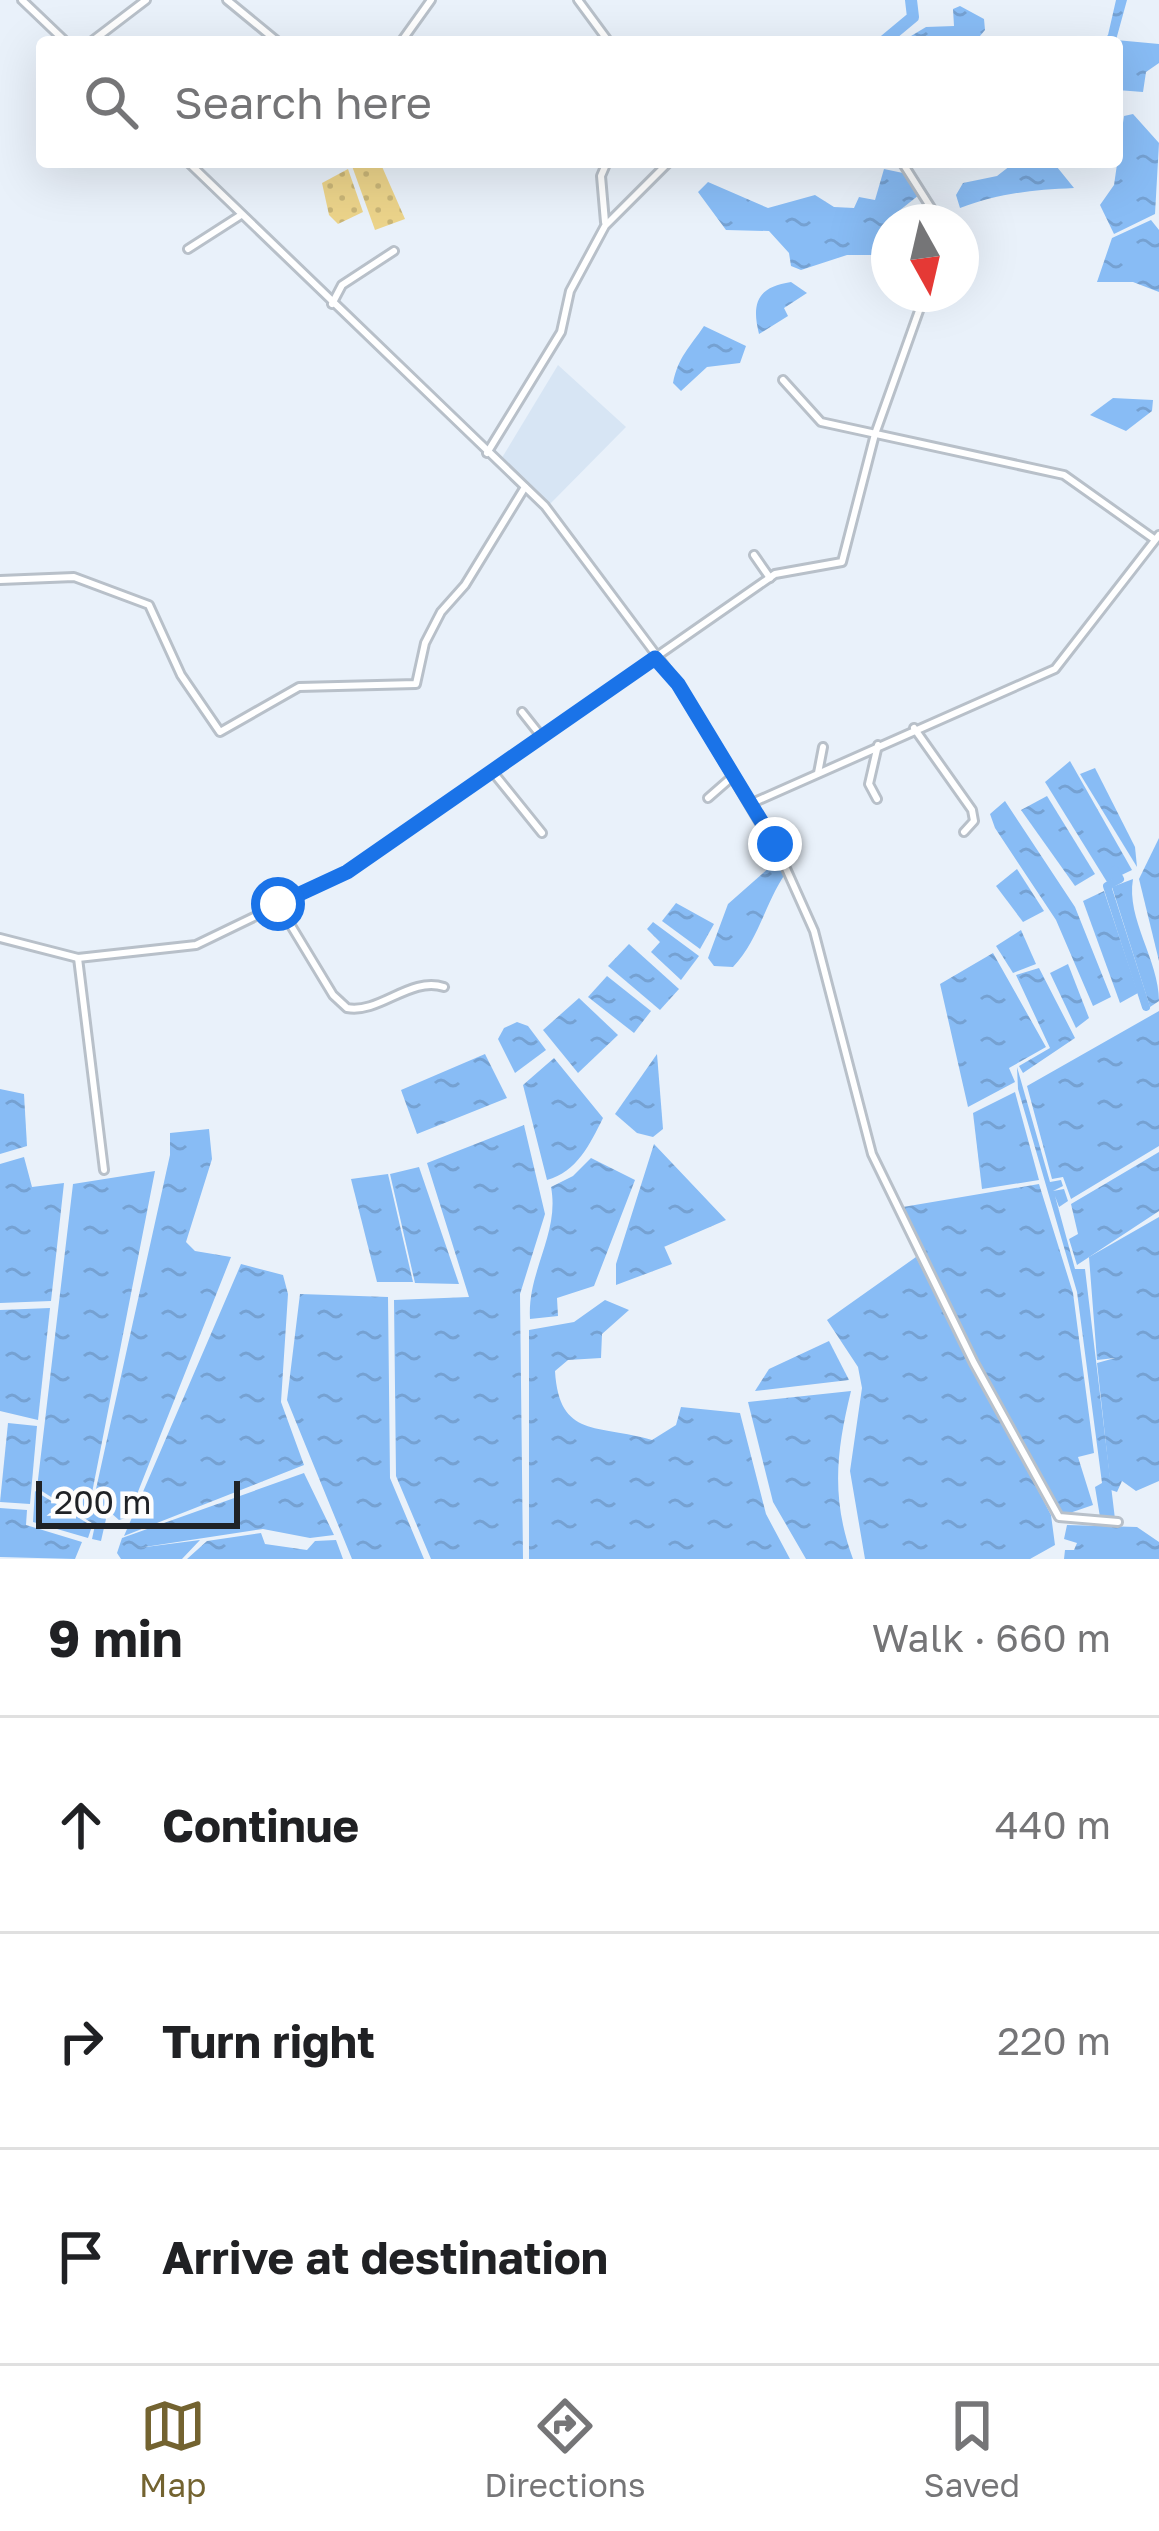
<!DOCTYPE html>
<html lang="en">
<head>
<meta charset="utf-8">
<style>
	:root { --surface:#fff; --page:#f2f2f2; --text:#202124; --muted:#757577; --line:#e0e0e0; --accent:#736330 }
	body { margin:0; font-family:"Golos Text",sans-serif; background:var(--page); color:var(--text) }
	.compass { position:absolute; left:871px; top:204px; width:108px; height:108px; border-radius:50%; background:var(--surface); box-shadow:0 12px 48px #0002; rotate:172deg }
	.scale { position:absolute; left:36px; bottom:30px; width:204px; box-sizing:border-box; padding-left:12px; border:6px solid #1f2226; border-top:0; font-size:33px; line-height:42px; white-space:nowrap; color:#1f2226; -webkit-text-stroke:9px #fdfdfd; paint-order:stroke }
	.stop { position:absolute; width:36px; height:36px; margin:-27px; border:9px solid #1a73e8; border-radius:50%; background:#fff }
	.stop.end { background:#1a73e8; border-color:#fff; box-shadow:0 3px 12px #0008 }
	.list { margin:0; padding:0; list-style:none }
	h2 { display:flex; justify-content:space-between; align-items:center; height:156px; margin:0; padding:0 48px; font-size:51px }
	h2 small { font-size:39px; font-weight:400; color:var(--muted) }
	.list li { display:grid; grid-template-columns:78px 1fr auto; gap:36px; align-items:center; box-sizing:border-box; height:216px; padding:0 48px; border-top:3px solid var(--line) }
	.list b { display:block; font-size:45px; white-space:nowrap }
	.list em { font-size:39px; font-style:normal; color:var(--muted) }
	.icon { flex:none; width:66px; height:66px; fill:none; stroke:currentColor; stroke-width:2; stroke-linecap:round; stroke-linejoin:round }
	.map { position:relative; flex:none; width:1159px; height:1559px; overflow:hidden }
	.search { position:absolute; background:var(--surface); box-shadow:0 12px 48px #0002; left:36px; right:36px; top:36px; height:132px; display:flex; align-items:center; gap:30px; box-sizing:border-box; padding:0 42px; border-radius:12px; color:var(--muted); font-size:45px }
	.sheet { height:804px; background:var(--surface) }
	nav { display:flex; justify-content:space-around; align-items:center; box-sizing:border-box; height:168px; border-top:3px solid var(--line); background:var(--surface); font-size:33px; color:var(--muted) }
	nav a { display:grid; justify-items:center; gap:6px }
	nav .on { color:var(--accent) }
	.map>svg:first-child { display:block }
	.built { fill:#d7e5f4 }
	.grass { fill:url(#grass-dots) }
	.water { fill:url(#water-ripples) }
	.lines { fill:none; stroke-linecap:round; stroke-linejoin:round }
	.canal { stroke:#88bcf5; stroke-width:8 }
	.river { stroke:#88bcf5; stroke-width:12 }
	.street-casing { stroke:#b8c0c9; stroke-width:12 }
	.street { stroke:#fff; stroke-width:6 }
	.route { stroke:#1a73e8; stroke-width:15 }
</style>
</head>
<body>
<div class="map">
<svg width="1159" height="1559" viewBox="0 0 1159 1559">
	<defs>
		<pattern id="grass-dots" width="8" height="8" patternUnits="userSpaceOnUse" patternTransform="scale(3)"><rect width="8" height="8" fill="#ebd38a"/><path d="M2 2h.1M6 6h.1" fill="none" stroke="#c9b577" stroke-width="1.8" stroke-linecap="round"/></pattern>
		<pattern id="water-ripples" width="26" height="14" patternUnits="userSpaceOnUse" patternTransform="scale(3)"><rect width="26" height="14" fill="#88bcf5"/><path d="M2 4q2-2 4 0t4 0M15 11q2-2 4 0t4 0" fill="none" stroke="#75a1d2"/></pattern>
	</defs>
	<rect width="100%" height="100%" fill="#e9f1fa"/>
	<path class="built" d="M558,365L626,427L549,505L500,461Z"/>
	<g class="grass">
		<path d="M366,162H380L405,219L375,230L352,166Z"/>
		<path d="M348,169L363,212L338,224L329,215L322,183Z"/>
	</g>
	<g class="water">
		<path d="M1116,0H1127L1116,40L1159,44V63L1146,72L1143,92L1117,90V42H1101L1108,35Z"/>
		<path d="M960,6L984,19L985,30L975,42H901L926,27L954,26L953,9Z"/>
		<path d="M1133,114L1159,143L1155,214L1114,234L1100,205L1114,185L1124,116Z"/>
		<path d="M1015,162H1053L1074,188C1032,190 1000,193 960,208L956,195L963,183L997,176Z"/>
		<path d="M884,169L903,173L919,195L890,218L889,255H847L801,270L791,266L789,253L769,231L726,230L698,192L708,182L768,208L815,195L834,207L854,208L859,197L875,200Z"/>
		<path d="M1151,220L1159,230V292L1133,282H1097L1112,238Z"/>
		<path d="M791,282L807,293L784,308L788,316L759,334C751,302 758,287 791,282Z"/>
		<path d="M704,326L746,346L740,363L707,367L681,391L673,383C678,357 690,347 704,326Z"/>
		<path d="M1113,398L1153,400L1152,411L1126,431L1090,415Z"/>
		<path d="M1070,761L1132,870L1107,882L1045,782Z"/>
		<path d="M1095,768L1135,847L1137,867L1080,774Z"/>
		<path d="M1047,796L1095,874L1075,886L1021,810Z"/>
		<path d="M1005,801L1075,907L1111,997L1093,1006L1056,920L995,828L990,814Z"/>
		<path d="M1159,838V961L1139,879Z"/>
		<path d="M780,858L785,874C765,904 758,941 733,967L714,966L708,958L728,904Z"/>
		<path d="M1017,869L1044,911L1023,922L996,886Z"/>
		<path d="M1133,879C1126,919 1159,960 1159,1001L1150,1007L1112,887Z"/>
		<path d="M1104,891L1138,993L1120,1003L1083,901Z"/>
		<path d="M676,903L714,924L700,949L662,921Z"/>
		<path d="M653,922L699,956L681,980L651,952L660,942L647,929Z"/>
		<path d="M1021,930L1036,964L1013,973L996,946Z"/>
		<path d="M629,944L679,989L660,1010L608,966Z"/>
		<path d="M993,953L1046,1047L1009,1068L1015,1082L968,1107L940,984Z"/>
		<path d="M1068,964L1089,1018L1076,1028L1050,973Z"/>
		<path d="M1039,968L1075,1038L1023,1073L1019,1066L1050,1048L1016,975Z"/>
		<path d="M607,976L651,1011L634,1033L588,997Z"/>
		<path d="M579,998L618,1035L578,1073L543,1030Z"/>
		<path d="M1159,1011V1146L1071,1199L1063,1177L1052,1179L1027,1086Z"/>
		<path d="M517,1022L528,1026L546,1050L515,1073L498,1039L504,1028Z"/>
		<path d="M485,1054L507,1098L417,1134L401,1090Z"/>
		<path d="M657,1054L663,1129L653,1137L637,1133L615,1114Z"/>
		<path d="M554,1058L603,1118C590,1144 577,1172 547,1180L523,1085Z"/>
		<path d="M1017,1067L1050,1182L1061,1180L1063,1186L1053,1191L1064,1189L1068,1201L1059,1207L1055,1196L1075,1269H1085L1115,1519L1100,1517L1095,1487L1102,1483L1077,1292L1018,1089Z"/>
		<path d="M0,1089L24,1094L27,1146L0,1154Z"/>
		<path d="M1015,1092L1039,1180L982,1189L973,1113Z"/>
		<path d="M524,1125L545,1214L520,1294L523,1559H431L396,1476L394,1300L469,1297L427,1163Z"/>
		<path d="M209,1129L212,1159L186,1242L195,1251L231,1257L128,1517L119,1520L94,1498L170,1155V1133Z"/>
		<path d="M654,1144L726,1220L627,1263L664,1246L672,1264L616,1285V1264Z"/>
		<path d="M1159,1152V1211L1077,1265L1069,1239L1078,1234L1071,1204Z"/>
		<path d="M24,1157L32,1187L64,1183L51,1301L0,1303V1164Z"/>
		<path d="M591,1158L635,1180L594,1286L557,1298L558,1316L530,1319C527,1271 560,1234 551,1187L573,1176Z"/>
		<path d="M419,1167L459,1284L415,1283L390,1174Z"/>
		<path d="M155,1171L91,1498L106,1519L101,1541L92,1539L95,1525L37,1488L73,1184Z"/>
		<path d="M388,1174L413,1282H377L351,1179Z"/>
		<path d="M1039,1184L1073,1293L1094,1453L1078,1457L1093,1505L1064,1515L977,1362L903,1207Z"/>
		<path d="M1159,1217V1481L1136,1491L1122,1481L1117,1492L1111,1490L1097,1363L1115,1358L1097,1360L1089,1257Z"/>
		<path d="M916,1257L1051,1515L1055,1545L1030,1559H865L850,1471L862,1388L858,1367L827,1320Z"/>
		<path d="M241,1264L283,1275L288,1294L281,1402L304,1465L124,1536Z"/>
		<path d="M300,1294L388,1297L390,1478L424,1559H352L287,1400Z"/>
		<path d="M605,1300L629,1310L602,1334L601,1358L568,1360L555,1371C559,1439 598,1424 652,1440L676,1425L681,1407L740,1413L766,1514L790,1559H529V1330L574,1322Z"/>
		<path d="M50,1308L38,1420L0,1411V1310Z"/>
		<path d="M829,1341L849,1380L755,1391L769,1369Z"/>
		<path d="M851,1391C836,1452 831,1499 853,1559H806L773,1502L748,1402Z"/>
		<path d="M8,1423L37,1426L30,1504L0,1502Z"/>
		<path d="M304,1473L334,1535L310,1538L263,1529L138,1548L200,1540L182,1559H121L117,1553L122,1538Z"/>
		<path d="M35,1491L92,1526L88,1538L33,1522Z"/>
		<path d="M0,1508L27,1510L26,1525L82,1542L75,1559L0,1557Z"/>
		<path d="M1067,1525L1137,1527L1159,1542V1559H1064L1065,1550H1074L1077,1543L1064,1539Z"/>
		<path d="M261,1533L265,1544L307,1550L315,1541L336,1540L343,1559H187L207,1541Z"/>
	</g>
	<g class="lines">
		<path class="canal" d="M1115,870L1120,879L1107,886L1146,1007"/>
		<path class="river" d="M883,42L913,17L911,0"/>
		<defs>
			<g id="street">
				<path d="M22,0L66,42"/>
				<path d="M227,0L278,42"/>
				<path d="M578,0L609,42"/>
				<path d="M91,42L146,0"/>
				<path d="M401,42L431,0"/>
				<path d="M188,162L545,506L678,684L784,864L814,931L872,1154L974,1363L1059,1517L1118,1522"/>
				<path d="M902,162L940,222"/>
				<path d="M605,222L601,176L607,162"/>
				<path d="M188,249L241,215"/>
				<path d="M332,304L342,285L394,251"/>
				<path d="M783,380L821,422L1064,475L1154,539"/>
				<path d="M487,453L561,332L570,291L605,226L669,162"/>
				<path d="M754,555L770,578"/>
				<path d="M0,580L74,577L149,605L181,675L220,732L299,687L416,684L425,643L441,612L465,585L525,487"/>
				<path d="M522,712L541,736"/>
				<path d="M914,728L972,810L974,821L964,832"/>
				<path d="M492,771L542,833"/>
				<path d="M818,773L823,747"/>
				<path d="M708,798L732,777"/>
				<path d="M877,799L869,784L878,745"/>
				<path d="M750,804L1055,669L1159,535"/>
				<path d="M278,904L333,995L347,1008C380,1014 410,976 444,987"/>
				<path d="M0,938L78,958L196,945L347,872L775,574L842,562L875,434L925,294"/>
				<path d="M78,958L104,1170"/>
			</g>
		</defs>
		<use href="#street" class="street-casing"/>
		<use href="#street" class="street"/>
	</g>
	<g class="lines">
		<path class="route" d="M278,904L347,872L655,658L678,684L775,844"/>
	</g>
</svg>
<svg class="compass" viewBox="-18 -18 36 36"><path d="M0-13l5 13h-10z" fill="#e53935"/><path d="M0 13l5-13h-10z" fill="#757577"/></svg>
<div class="scale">200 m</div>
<div class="stop" style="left:278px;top:904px"></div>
<div class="stop end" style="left:775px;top:844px"></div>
<div class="search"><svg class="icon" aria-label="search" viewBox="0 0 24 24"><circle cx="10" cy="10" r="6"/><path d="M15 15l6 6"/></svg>Search here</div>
</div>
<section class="sheet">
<h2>9 min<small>Walk · 660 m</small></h2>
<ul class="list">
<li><svg class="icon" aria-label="ahead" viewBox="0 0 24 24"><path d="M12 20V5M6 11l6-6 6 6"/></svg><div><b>Continue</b></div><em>440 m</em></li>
<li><svg class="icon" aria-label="right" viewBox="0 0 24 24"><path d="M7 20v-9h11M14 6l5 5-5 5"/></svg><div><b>Turn right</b></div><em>220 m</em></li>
<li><svg class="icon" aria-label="arrive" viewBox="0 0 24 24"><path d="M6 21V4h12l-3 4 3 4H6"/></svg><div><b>Arrive at destination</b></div></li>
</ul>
</section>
<nav>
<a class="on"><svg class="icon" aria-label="map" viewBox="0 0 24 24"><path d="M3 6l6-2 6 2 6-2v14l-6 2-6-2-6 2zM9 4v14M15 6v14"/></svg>Map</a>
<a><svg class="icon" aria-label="directions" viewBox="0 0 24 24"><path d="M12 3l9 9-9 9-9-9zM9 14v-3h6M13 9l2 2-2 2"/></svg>Directions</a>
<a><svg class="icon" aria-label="saved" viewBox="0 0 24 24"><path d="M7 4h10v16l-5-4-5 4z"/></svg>Saved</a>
</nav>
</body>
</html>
